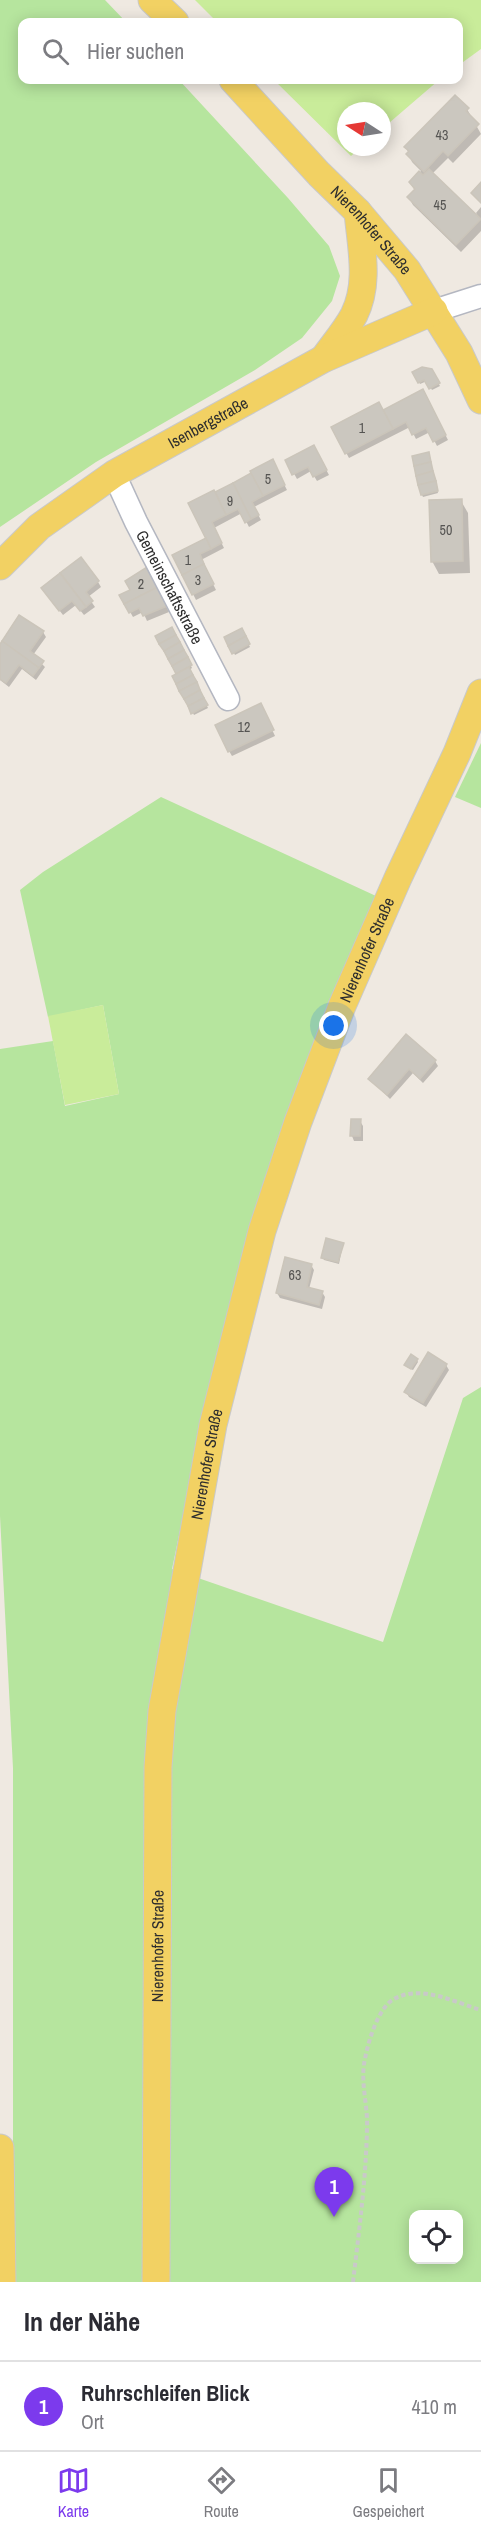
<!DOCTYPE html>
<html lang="de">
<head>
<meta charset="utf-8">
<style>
	:root { --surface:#fff; --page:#f7f7f7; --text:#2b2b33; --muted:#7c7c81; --line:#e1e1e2; --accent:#7c3aed }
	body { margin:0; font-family:"Archivo Narrow",sans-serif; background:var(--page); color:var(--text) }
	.controls { position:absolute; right:18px; bottom:18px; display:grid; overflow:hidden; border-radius:12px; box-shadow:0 3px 15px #0003 }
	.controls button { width:54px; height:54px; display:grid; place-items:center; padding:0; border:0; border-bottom:2px solid var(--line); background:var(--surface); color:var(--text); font:30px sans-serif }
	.compass { position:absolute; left:337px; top:102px; width:54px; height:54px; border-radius:50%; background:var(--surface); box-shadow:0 3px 15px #0003; rotate:282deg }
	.you { position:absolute; left:334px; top:1026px; width:21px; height:21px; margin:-15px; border:4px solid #fff; border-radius:50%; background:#1a73e8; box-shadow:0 0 0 9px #1a73e833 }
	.badge { display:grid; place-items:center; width:39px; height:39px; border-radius:50%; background:var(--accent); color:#fff; font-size:20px; font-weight:700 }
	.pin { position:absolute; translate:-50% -50px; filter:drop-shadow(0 2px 3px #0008) }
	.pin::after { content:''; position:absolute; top:32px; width:21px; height:18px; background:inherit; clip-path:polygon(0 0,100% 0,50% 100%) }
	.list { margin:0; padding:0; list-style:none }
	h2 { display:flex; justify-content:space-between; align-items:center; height:78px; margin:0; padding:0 24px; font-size:26px }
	h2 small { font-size:20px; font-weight:400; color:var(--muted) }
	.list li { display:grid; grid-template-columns:39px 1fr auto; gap:18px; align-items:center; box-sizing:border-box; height:90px; padding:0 24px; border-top:2px solid var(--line) }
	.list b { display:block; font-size:22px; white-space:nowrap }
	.list p { margin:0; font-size:20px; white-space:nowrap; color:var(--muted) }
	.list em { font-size:20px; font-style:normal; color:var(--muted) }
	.icon { flex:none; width:33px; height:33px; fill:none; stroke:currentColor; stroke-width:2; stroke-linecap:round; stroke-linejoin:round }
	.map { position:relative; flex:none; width:481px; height:2282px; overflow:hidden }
	.search { position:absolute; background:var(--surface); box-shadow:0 3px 15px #0003; left:18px; right:18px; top:18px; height:66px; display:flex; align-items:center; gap:15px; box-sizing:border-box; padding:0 21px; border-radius:12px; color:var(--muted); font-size:22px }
	.sheet { height:168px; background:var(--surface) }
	nav { display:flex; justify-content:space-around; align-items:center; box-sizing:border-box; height:84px; border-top:2px solid var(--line); background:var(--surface); font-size:16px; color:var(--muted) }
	nav a { display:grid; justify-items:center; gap:3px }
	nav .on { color:var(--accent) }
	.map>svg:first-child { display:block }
	.green { fill:#b6e59e; fill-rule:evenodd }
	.pitch { fill:#c9ec9a }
	.shadow { fill:#0003 }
	.building { fill:#cbc7bf; stroke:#cbc5ba; stroke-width:1.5 }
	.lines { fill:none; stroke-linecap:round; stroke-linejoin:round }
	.minor-casing { stroke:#b4b7c1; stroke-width:25 }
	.major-casing { stroke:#c9c9c9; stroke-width:29 }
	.path { stroke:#c9c9c9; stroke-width:4; stroke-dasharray:4.5 3; stroke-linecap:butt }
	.minor { stroke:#fff; stroke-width:22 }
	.major { stroke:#f2d163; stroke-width:27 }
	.labels { text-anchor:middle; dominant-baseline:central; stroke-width:6; stroke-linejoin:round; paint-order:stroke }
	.number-label { font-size:14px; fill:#555452 }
	.street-label { font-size:16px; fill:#2e2e2e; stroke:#fff }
</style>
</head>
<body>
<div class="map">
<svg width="481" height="2282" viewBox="0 0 481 2282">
	<rect width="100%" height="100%" fill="#efe9e1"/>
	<g class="green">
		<path d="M0,0H105L126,22H22V80H179L288,198L329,246L340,276L332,301L302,338L255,370L96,462L0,527Z"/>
		<path d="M481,743V808L455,797Z"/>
		<path d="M161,797L376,896L207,1401L172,1569L383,1642L463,1398L481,1387V2282H16L13,2240V1768L0,1516V1049L53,1041L65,1106L119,1094L103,1005L48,1017L20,890L43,872ZM414,2214H458V2260H414Z"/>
	</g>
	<g class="pitch">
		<path d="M195,0H481V49L459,65L458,22H217Z"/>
		<path d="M274,80H439L382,129V111H346V147H361L351,156Z"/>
		<path d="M103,1005L119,1094L65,1105L48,1016Z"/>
	</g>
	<g class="shadow">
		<path d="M467,109L481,134L453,163L448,158L432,174L479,218L476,213L481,207V231L461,252L413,205L409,198L415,191L410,182L421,171L412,162L406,147Z"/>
		<path d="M431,370L440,386L432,390L427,381L420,384L414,373Z"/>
		<path d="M423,391L448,440L437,446L430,432L416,439L410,427L349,458L333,428L382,412Z"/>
		<path d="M314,447L329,475L317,481L311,471L297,479L287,461Z"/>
		<path d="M429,456L438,493L423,497L422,495Z"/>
		<path d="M272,461L287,490L254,507L261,520L249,527L242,513L214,528L224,548L201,560L216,590L196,600L174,556L208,539L190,504L234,484Z"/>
		<path d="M461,501L468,513L470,573L439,574L432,561Z"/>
		<path d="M147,569L169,612L147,621L143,612L133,617L121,596L132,591Z"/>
		<path d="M98,582L101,587L88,597L95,607L84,615L76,605L63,615L46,593Z"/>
		<path d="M172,629L192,668L189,670L208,708L194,715L174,677L178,675Z"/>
		<path d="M241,630L250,647L235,655L226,638Z"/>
		<path d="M43,632L46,637L33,655L45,667L36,680L22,669L9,687L0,680V646Z"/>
		<path d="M263,710L275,736L232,756L229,751Z"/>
		<path d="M435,1061L438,1066L423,1083L413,1073L390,1099L370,1079Z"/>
		<path d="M360,1121L363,1126V1141H354L352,1136Z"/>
		<path d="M343,1244L339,1264L324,1260L323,1258Z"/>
		<path d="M311,1265L314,1270L309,1289L322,1292L325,1297L322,1309L280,1298L277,1293Z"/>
		<path d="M417,1360L418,1362L413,1370L407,1367L406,1365Z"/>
		<path d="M446,1365L449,1370L426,1407L409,1397L406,1392Z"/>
	</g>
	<g class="building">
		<path d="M455,95L469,108L466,111L479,124L448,156L443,151L424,172L406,154L409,151L404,147Z"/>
		<path d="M429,169L481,219L456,245L407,197L415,189L409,182L419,171L423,175Z"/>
		<path d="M481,182V203L471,193Z"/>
		<path d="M422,367L432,369L440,383L429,389L424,380L418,383L412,372Z"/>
		<path d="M423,389L446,435L433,442L426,428L412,435L406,422L393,429L383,410Z"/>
		<path d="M379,402L393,429L345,454L331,427Z"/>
		<path d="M314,445L327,470L313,477L308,467L292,475L285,460Z"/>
		<path d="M429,452L431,462L414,466L412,456Z"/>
		<path d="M273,459L285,485L263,496L250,471Z"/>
		<path d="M431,462L433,471L416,476L414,466Z"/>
		<path d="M433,471L436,481L418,485L416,476Z"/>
		<path d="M251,473L263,496L252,502L259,515L251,519L233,483Z"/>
		<path d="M436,481L438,491L421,495L418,485Z"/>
		<path d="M233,483L251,519L245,523L238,509L226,515L215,492Z"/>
		<path d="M214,490L226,515L212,522L222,543L211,549L188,503Z"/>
		<path d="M462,499L463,561L431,562L429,500Z"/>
		<path d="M206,538L211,549L200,554L204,564L182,575L172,555Z"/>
		<path d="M81,557L99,581L86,592L93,601L86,607L60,573Z"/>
		<path d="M204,564L214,584L192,595L182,575Z"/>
		<path d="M147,567L158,587L124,604L119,595L130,590L125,581Z"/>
		<path d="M60,573L86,607L80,611L72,601L59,611L41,588Z"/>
		<path d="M158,587L167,606L143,616L139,608L129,613L124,604Z"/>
		<path d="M19,615L44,631L30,651L44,661L39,668L2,641Z"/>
		<path d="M172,627L176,635L159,644L155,636Z"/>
		<path d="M242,628L246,636L228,646L224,637Z"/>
		<path d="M176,635L180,642L164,651L159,644Z"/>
		<path d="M246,636L250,644L232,654L228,646Z"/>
		<path d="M2,641L39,668L33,676L19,665L6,683L0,679V644Z"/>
		<path d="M180,642L184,650L168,659L164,651Z"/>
		<path d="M184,650L188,657L172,666L168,659Z"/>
		<path d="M188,657L192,665L176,674L172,666Z"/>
		<path d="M189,667L193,675L176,684L172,676Z"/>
		<path d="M193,675L197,682L179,691L176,684Z"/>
		<path d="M197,682L200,690L184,699L179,691Z"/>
		<path d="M200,690L204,698L188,706L184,699Z"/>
		<path d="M204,698L208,705L191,714L188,706Z"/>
		<path d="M261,703L274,730L228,752L215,725Z"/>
		<path d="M406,1034L436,1060L420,1079L409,1069L387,1095L368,1079Z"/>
		<path d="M351,1119H361L360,1136H350Z"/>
		<path d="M326,1238L344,1243L338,1262L321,1258Z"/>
		<path d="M285,1257L312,1264L307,1287L323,1291L319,1305L276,1293Z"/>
		<path d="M428,1352L447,1364L423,1403L404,1392Z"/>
		<path d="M411,1354L418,1359L411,1369L404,1365Z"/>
	</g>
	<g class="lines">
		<defs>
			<g id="minor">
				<path d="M434,311L481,296"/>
				<path id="s1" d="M114,474L136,522L228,699"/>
			</g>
			<g id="major">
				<path d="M152,0L175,22"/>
				<path id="s2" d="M233,80L319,174L358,212L407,270L459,353L481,400"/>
				<path d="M324,358C334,344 346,330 354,315C370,283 361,247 358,212"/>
				<path id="s3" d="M0,566L39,527L114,474L323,359L434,311"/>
				<path d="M0,2148L2,2282"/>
				<path id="s4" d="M156,2282L158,1767L162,1711L213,1425L262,1231L298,1122L342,1006L398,878L457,753L481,693"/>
			</g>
		</defs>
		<use href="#minor" class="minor-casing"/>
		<use href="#major" class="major-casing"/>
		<path class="path" d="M353,2282C359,2231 366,2179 367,2128C368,2107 361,2085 364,2064C367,2046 377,2008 394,1999C421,1984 454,2002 481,2010"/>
		<use href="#minor" class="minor"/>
		<use href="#major" class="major"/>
	</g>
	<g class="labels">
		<g class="number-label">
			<text x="442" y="135">43</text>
			<text x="440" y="205">45</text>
			<text x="362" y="428">1</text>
			<text x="268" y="479">5</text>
			<text x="230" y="501">9</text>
			<text x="446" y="530">50</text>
			<text x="188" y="560">1</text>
			<text x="198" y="580">3</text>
			<text x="141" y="584">2</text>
			<text x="244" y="727">12</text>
			<text x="295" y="1275">63</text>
		</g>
		<g class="street-label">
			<text stroke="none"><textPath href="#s2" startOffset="204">Nierenhofer Straße</textPath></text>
			<text stroke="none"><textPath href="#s3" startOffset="254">Isenbergstraße</textPath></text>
			<text stroke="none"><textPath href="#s1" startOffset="126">Gemeinschaftsstraße</textPath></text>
			<text stroke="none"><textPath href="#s4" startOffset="1362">Nierenhofer Straße</textPath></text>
			<text stroke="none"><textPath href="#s4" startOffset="822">Nierenhofer Straße</textPath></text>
			<text stroke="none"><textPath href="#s4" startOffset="336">Nierenhofer Straße</textPath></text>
		</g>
	</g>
</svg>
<div class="controls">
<button><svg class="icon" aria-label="locate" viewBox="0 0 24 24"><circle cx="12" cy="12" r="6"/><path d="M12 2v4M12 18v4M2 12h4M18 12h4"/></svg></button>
</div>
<svg class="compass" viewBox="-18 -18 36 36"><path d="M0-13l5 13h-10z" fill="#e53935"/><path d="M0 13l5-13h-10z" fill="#7c7c81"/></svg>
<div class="you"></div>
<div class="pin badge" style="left:334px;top:2217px">1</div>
<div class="search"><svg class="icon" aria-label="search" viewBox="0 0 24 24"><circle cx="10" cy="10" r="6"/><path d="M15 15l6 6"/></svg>Hier suchen</div>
</div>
<section class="sheet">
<h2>In der Nähe<small></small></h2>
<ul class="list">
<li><span class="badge">1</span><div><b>Ruhrschleifen Blick</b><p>Ort</p></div><em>410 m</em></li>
</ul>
</section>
<nav>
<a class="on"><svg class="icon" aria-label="map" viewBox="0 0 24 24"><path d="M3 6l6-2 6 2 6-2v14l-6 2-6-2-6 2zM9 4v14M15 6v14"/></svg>Karte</a>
<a><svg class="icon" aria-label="directions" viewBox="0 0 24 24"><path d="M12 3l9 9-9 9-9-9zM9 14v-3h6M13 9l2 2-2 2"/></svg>Route</a>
<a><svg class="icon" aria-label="saved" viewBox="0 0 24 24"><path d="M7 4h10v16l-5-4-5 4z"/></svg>Gespeichert</a>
</nav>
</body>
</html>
